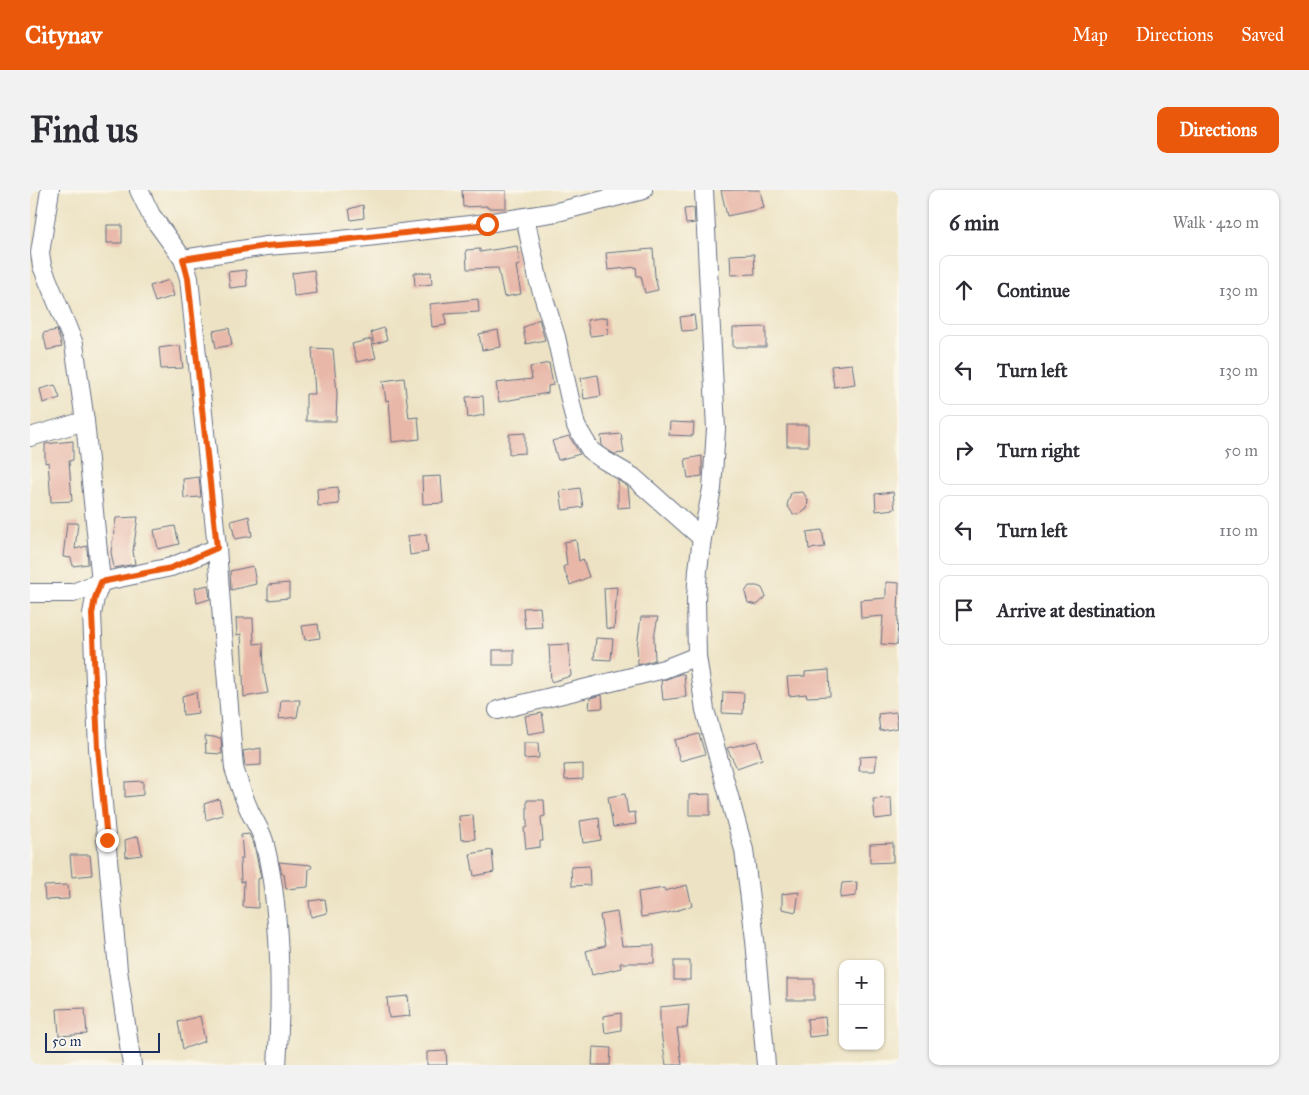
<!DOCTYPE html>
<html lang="en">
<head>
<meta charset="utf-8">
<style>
	:root { --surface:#fff; --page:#f2f2f3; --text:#2b2b33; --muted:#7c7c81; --line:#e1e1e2; --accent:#ea580c }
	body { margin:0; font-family:"IM FELL Great Primer",serif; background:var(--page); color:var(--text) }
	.controls { position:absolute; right:15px; bottom:15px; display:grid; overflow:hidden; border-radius:10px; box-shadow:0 1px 4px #0004 }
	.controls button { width:45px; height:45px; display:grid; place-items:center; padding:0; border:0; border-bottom:1px solid var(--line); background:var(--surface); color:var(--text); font:25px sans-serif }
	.scale { position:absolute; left:15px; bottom:12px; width:115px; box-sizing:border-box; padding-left:5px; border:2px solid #1b2f5e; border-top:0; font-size:14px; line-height:18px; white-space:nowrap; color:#1b2f5e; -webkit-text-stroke:4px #fbf7ec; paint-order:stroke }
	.stop { position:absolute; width:15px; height:15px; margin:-11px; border:4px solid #ea580c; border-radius:50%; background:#fff }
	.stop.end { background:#ea580c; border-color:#fff; box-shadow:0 1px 5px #0008 }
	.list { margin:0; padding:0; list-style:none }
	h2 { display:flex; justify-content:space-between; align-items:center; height:65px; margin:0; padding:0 20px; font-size:21px }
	h2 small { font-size:16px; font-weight:400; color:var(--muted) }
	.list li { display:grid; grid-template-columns:32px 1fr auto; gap:15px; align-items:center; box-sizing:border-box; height:70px; margin:0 10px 10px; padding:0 10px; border:1px solid var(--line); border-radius:10px }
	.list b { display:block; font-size:19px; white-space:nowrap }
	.list em { font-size:16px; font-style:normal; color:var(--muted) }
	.icon { flex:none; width:28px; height:28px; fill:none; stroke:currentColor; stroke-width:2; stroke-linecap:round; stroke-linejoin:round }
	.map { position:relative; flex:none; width:869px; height:875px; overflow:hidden; border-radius:10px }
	header { display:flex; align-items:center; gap:30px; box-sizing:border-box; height:70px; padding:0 25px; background:var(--accent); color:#fff }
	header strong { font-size:24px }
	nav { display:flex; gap:28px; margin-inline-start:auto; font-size:18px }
	.intro { display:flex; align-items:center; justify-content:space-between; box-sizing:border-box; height:120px; padding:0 30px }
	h1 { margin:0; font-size:35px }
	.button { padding:12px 22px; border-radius:10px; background:var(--accent); color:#fff; font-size:18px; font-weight:700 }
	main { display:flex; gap:30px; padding:0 30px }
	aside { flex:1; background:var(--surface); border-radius:10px; box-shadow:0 1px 4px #0004 }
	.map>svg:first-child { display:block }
	.building { fill:#e8b7a8 }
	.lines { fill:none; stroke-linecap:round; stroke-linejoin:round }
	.minor-casing { stroke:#646e82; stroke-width:20 }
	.minor { stroke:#fff; stroke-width:18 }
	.route { stroke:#ea580c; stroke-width:6 }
</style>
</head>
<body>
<header>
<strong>Citynav</strong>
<nav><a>Map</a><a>Directions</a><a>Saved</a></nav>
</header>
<div class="intro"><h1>Find us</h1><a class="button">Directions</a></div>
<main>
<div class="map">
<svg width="869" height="875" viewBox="0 0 869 875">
	<rect width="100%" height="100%" fill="#fbf7ec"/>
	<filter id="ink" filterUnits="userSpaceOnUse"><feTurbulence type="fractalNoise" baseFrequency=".02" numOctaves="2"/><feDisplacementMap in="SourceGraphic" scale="10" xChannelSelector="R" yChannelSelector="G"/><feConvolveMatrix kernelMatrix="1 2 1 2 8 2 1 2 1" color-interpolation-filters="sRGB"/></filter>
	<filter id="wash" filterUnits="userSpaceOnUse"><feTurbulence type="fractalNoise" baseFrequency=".0096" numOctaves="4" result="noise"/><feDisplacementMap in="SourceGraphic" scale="20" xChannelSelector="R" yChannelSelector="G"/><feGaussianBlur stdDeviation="1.12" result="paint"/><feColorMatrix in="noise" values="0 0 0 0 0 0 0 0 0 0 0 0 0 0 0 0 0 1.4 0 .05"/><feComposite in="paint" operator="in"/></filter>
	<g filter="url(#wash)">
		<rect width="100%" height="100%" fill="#ede3c4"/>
		<g id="blocks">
			<g class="building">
				<path d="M432,0H476V18H457V16L433,17Z"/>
				<path d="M691,0H730L734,18L697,26Z"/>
				<path d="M333,15L334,28L321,30L319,19Z"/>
				<path d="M664,18L665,33L656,34L654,19Z"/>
				<rect x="77" y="35" width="15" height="18"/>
				<path d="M487,56L490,75L486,76L491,104L474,107L468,78L437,79L436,60L450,59V62Z"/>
				<path d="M623,59L625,86L628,100L615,103L611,86H607L606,77L578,80L576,63Z"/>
				<path d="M724,64L725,84L701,85L700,65Z"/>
				<path d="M216,80L217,96L200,98L198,82Z"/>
				<path d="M284,80L287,103L264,106L262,83Z"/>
				<path d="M401,82L402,94L385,96L384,83Z"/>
				<path d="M139,90L144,106L125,112L120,96Z"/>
				<path d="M448,109L449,122L415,124L416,135L402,137L400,114Z"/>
				<path d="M664,125L666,140L652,141L650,127Z"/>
				<path d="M577,127L578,144L560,146L557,130Z"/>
				<path d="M509,129L515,150L496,154L493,138Z"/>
				<path d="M736,137V157H703V138Z"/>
				<path d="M199,138L202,155L186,158L183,141Z"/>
				<path d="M354,138L357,150L344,154L341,142Z"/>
				<path d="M27,140L32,157L17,160L13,143Z"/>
				<path d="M468,140L471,157L452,160L449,144Z"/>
				<path d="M341,149L346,168L327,172L322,154Z"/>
				<path d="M150,155L153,178L131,179L129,158Z"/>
				<path d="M282,158L303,159L307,204L306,231H276V204H285Z"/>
				<path d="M519,173L523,195L518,196V203L469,212L466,193L502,189L500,177Z"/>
				<path d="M822,174L825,194L804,197L801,176Z"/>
				<path d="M568,185L571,206L554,209L551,188Z"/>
				<path d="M374,188L379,228L388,227L390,249L362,252L359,210L356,211L353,191Z"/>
				<path d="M25,195L30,208L13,213L10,199Z"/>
				<path d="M453,206L454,225L438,228L436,207Z"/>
				<path d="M640,232L664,233L663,246L639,245Z"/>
				<rect x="757" y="235" width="21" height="21"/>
				<path d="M495,243V263L479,264V244Z"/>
				<path d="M591,244L594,263L584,264L572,256L571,246Z"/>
				<path d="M539,246L550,264L528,270L522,251Z"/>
				<path d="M43,251V270L39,271L42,311L21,312L18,272L15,273V254Z"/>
				<path d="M672,266V286L658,288L655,269Z"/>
				<path d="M411,286L413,313L393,314L392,287Z"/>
				<path d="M169,287L171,307L154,308L153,289Z"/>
				<path d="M588,290L598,297L600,317L588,318Z"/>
				<path d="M308,297L309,314L288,316L287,299Z"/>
				<path d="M550,298L553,317L533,320L530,301Z"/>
				<path d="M773,302L778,310L777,319L770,324H763L757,315L761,303Z"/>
				<path d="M863,302L865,319L846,321L845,304Z"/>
				<path d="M219,326L222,346L205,349L201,331Z"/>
				<path d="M108,327L103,361L105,374L84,378L81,362L86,328Z"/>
				<path d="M37,333H48L45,359L57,356L58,374L43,376L41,368L33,367Z"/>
				<path d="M145,336L149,354L128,359L124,340Z"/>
				<path d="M792,340L795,357L779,359L777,342Z"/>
				<path d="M396,344L398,362L380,365L378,346Z"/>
				<path d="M546,350L549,371L553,369L559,387L540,395L533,377L537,375L534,352Z"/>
				<path d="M223,376L226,394L201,400L200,381Z"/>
				<path d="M856,392L869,393L867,455L851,454L853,426L831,428L830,410L856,408Z"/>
				<path d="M259,393V408L238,410V395Z"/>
				<path d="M178,395L180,409L167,413L165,398Z"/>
				<path d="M719,396H727L732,398L736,407L727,415L718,413L715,402Z"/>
				<path d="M587,397L584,439L576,438L574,398Z"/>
				<path d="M510,417L512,437L495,438L493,418Z"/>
				<path d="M611,427H628L624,447L625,470L608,475L607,456Z"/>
				<path d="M206,428H223L224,454L233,453L234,483L238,503L214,507L211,444L207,445Z"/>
				<path d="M288,434L290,448L275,450L272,436Z"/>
				<path d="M566,448L583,449L581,470L564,469Z"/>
				<path d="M539,454L541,486L521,492L519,455Z"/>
				<rect x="463" y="460" width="21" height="15"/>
				<path d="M799,480L800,506L777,507L776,504L759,506L757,487L775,486V482Z"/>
				<path d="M650,484H654L656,507L633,510L631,491Z"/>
				<path d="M166,502L168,523L153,525L152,506Z"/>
				<path d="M693,502L714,503L713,524L692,523Z"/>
				<path d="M572,505L573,518L559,519L560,508Z"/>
				<path d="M251,510H270L267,527L249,529Z"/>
				<path d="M866,522L868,538L850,541L848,524Z"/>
				<path d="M512,523L515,541L498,544L495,526Z"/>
				<path d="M669,544L675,564L650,571L644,550Z"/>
				<path d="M175,546L191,548L192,564L176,563Z"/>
				<path d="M727,551L732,569L707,578L697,558Z"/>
				<path d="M494,553H508L509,568L494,569Z"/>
				<path d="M231,558V575L215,576L213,561Z"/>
				<path d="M847,566L845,581H829L830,567Z"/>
				<path d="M553,574V589L535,590L534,575Z"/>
				<path d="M113,591V605L95,607V592Z"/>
				<path d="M595,604L598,623L605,622L606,634L583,637L578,607Z"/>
				<path d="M680,604V625H659V605Z"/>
				<path d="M861,608L862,627L845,629L843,609Z"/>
				<path d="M189,609L193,625L176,630L174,614Z"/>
				<path d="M497,610H514L515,626L511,627L513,651H510V657L496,659L494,638L497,637Z"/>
				<path d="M443,625L445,649L431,650L429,626Z"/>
				<path d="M569,628L571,650L553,653L550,631Z"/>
				<path d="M219,644L224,654L231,688L228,689V718L213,717L214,691L211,692L210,669H213L211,645Z"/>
				<path d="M108,646L112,665L96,667L95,650Z"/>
				<path d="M863,653V672L840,673V654Z"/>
				<path d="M462,660L464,682L444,686L440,664Z"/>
				<path d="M40,665H60L62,685L42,687Z"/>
				<path d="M249,672L281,675L282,678L279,679L278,697L256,699L254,684H252Z"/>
				<path d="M559,676L560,695L542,696L541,677Z"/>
				<path d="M827,692L826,706L810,708L812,693Z"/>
				<path d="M38,695L39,709L15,710L14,696Z"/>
				<path d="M657,695L662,716L638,723L611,727L608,702L634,698L635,701Z"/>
				<path d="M769,702L766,722L752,719V704Z"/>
				<path d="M295,709L297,723L281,727L279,711Z"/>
				<path d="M587,722L592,756L624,755V773H590L591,778L562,785L556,761L575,756L570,725Z"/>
				<rect x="644" y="771" width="16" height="19"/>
				<rect x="757" y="789" width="27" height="21"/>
				<path d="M378,806L380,826L359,828L357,808Z"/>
				<path d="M659,814L657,838H647L652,875H636L630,836V817Z"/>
				<path d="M55,818L57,844L29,846L27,819Z"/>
				<path d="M591,823V840L575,843L573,826Z"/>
				<path d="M170,826L175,851L153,859L148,832Z"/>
				<path d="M795,827L797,845L779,847L777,829Z"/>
				<path d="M563,857L581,858L580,875H562Z"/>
				<path d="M416,861L417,875H397V862Z"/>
			</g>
		</g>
	</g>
	<g filter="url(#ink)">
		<use href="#blocks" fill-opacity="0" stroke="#646e82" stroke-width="1"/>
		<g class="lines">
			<defs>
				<g id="minor">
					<path d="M20,0L10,63L12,76L44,154L55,231L71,392L65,408L62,424L68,558L88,780L102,875"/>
					<path d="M674,0L686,239L682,299L672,348L668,380L666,408L667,466L675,520L714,660L725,750L736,875"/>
					<path d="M495,27L508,89L526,147L546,236L561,261L574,270L603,287L672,348"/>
					<path d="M153,69L236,56L302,51L457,33L527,22L613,0"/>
					<path d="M0,247L55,231"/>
					<path d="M187,358L193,444L204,578C209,594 214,609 221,624C226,634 233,644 235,655C251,721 252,807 247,875"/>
					<path d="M0,403H43L71,392L141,377L187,358L159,88L153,69L121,25L109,0"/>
					<path d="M468,520L634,479L667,466"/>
				</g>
			</defs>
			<use href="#minor" class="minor-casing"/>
			<use href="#minor" class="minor"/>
		</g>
	</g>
	<g class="lines" filter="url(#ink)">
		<path class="route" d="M77,650L68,558L62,424L65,408L71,392L141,378L187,358L158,88L153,69L236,56L302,51L457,34"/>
	</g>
</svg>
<div class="controls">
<button>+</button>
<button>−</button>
</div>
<div class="scale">50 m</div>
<div class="stop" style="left:457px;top:34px"></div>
<div class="stop end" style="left:77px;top:650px"></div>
</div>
<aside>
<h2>6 min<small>Walk · 420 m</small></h2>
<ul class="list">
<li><svg class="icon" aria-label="ahead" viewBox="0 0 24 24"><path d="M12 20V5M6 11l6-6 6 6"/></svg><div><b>Continue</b></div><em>130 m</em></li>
<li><svg class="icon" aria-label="left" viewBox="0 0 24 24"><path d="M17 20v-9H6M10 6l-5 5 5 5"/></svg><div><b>Turn left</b></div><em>130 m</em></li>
<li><svg class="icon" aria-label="right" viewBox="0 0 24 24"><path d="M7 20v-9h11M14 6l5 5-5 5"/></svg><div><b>Turn right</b></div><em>50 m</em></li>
<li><svg class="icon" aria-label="left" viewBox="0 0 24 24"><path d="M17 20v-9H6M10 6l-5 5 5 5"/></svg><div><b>Turn left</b></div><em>110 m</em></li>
<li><svg class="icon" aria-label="arrive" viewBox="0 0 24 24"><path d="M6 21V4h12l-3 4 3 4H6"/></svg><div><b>Arrive at destination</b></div></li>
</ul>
</aside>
</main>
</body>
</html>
